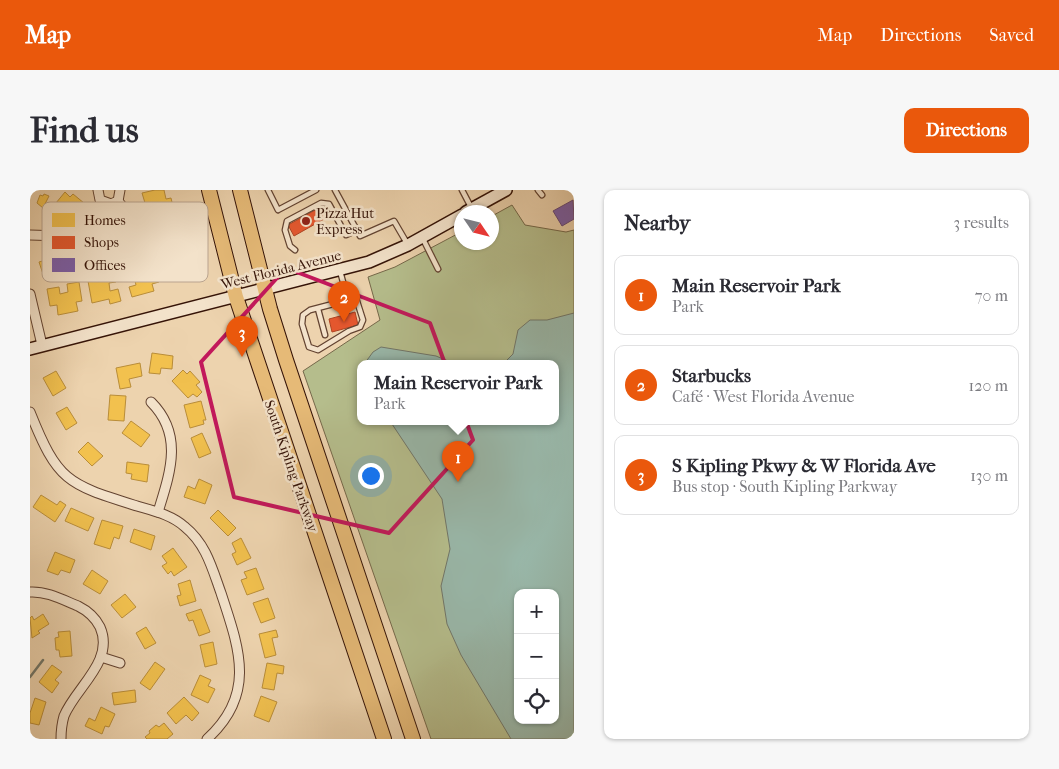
<!DOCTYPE html>
<html lang="en">
<head>
<meta charset="utf-8">
<style>
	:root { --surface:#fff; --page:#f7f7f7; --text:#2b2b33; --muted:#7c7c81; --line:#e1e1e2; --accent:#ea580c }
	body { margin:0; font-family:"IM FELL French Canon",serif; background:var(--page); color:var(--text) }
	.controls { position:absolute; right:15px; bottom:15px; display:grid; overflow:hidden; border-radius:10px; box-shadow:0 1px 4px #0004 }
	.controls button { width:45px; height:45px; display:grid; place-items:center; padding:0; border:0; border-bottom:1px solid var(--line); background:var(--surface); color:var(--text); font:25px sans-serif }
	.compass { position:absolute; left:424px; top:15px; width:45px; height:45px; border-radius:50%; background:var(--surface); box-shadow:0 1px 4px #0004; rotate:125deg }
	.you { position:absolute; left:340px; top:285px; width:18px; height:18px; margin:-12px; border:4px solid #fff; border-radius:50%; background:#1a73e8; box-shadow:0 0 0 8px #1a73e833 }
	.badge { display:grid; place-items:center; width:32px; height:32px; border-radius:50%; background:var(--accent); color:#fff; font-size:16px; font-weight:700 }
	.pin { position:absolute; translate:-50% -41px; filter:drop-shadow(0 1px 2px #0008) }
	.pin::after { content:''; position:absolute; top:26px; width:18px; height:15px; background:inherit; clip-path:polygon(0 0,100% 0,50% 100%) }
	.popup { position:absolute; left:327px; top:170px; width:202px; height:65px; box-sizing:border-box; display:grid; place-content:center; border-radius:10px; background:var(--surface); filter:drop-shadow(0 1px 4px #0005); font-size:16px; white-space:nowrap; color:var(--muted) }
	.popup b { font-size:19px; color:var(--text) }
	.popup::after { content:''; position:absolute; left:50%; top:100%; margin-left:-10px; border:10px solid transparent; border-top-color:var(--surface) }
	.list { margin:0; padding:0; list-style:none }
	h2 { display:flex; justify-content:space-between; align-items:center; height:65px; margin:0; padding:0 20px; font-size:21px }
	h2 small { font-size:16px; font-weight:400; color:var(--muted) }
	.list li { display:grid; grid-template-columns:32px 1fr auto; gap:15px; align-items:center; box-sizing:border-box; height:80px; margin:0 10px 10px; padding:0 10px; border:1px solid var(--line); border-radius:10px }
	.list b { display:block; font-size:19px; white-space:nowrap }
	.list p { margin:0; font-size:16px; white-space:nowrap; color:var(--muted) }
	.list em { font-size:16px; font-style:normal; color:var(--muted) }
	.icon { flex:none; width:28px; height:28px; fill:none; stroke:currentColor; stroke-width:2; stroke-linecap:round; stroke-linejoin:round }
	.map { position:relative; flex:none; width:544px; height:549px; overflow:hidden; border-radius:10px }
	header { display:flex; align-items:center; gap:30px; box-sizing:border-box; height:70px; padding:0 25px; background:var(--accent); color:#fff }
	header strong { font-size:24px }
	nav { display:flex; gap:28px; margin-inline-start:auto; font-size:18px }
	.intro { display:flex; align-items:center; justify-content:space-between; box-sizing:border-box; height:120px; padding:0 30px }
	h1 { margin:0; font-size:35px }
	.button { padding:12px 22px; border-radius:10px; background:var(--accent); color:#fff; font-size:18px; font-weight:700 }
	main { display:flex; gap:30px; padding:0 30px }
	aside { flex:1; background:var(--surface); border-radius:10px; box-shadow:0 1px 4px #0004 }
	.map>svg:first-child { display:block }
	.green { fill:#b5bd8c; stroke:#75684a; fill-rule:evenodd }
	.water { fill:#99b8aa; stroke:#717669; fill-rule:evenodd }
	.homes { fill:#f2c14e; stroke:#b98d39 }
	.shops { fill:#e4572e; stroke:#b04322 }
	.offices { fill:#7b5ea7; stroke:#664877 }
	.lines { fill:none; stroke-linecap:round; stroke-linejoin:round }
	.stream { stroke:#717669; stroke-width:2.5 }
	.lane-casing { stroke:#634331; stroke-width:7 }
	.street-casing { stroke:#634331; stroke-width:11 }
	.secondary-casing { stroke:#351307; stroke-width:14 }
	.primary-casing { stroke:#351307; stroke-width:16 }
	.lane { stroke:#f3e2ca; stroke-width:4.5 }
	.street { stroke:#f3e2ca; stroke-width:9 }
	.secondary { stroke:#f3e2ca; stroke-width:11 }
	.primary { stroke:#e6ba77; stroke-width:14 }
	.marked { fill:none; stroke:#c2185b; stroke-width:4; stroke-linejoin:round }
	.poi-dot { fill:#8f2418; stroke:#f3e2ca; stroke-width:2 }
	.labels { text-anchor:middle; dominant-baseline:central; stroke-width:5; stroke-linejoin:round; paint-order:stroke }
	.poi-label { font-size:14px; fill:#351307; stroke:#f3e2ca; text-anchor:start }
	.street-label { font-size:14px; fill:#351307; stroke:#f3e2ca }
	.key { fill:#f3e2ca; stroke:#baa490; stroke-width:1 }
	.key-label { font-size:14px; fill:#351307 }
</style>
</head>
<body>
<header>
<strong>Map</strong>
<nav><a>Map</a><a>Directions</a><a>Saved</a></nav>
</header>
<div class="intro"><h1>Find us</h1><a class="button">Directions</a></div>
<main>
<div class="map">
<svg width="544" height="549" viewBox="0 0 544 549">
	<rect width="100%" height="100%" fill="#edd3ae"/>
	<filter id="stains"><feTurbulence type="fractalNoise" baseFrequency=".004" numOctaves="4"/><feColorMatrix values="0 0 0 0 .2 0 0 0 0 .09 0 0 0 0 .02 0 0 0 .5 -.17"/></filter>
	<radialGradient id="worn" r=".72"><stop offset=".6" stop-color="#630" stop-opacity="0"/><stop offset="1" stop-color="#630" stop-opacity=".3"/></radialGradient>
	<path class="green" d="M482,15L495,35L536,42L544,40V549H401L273,181L350,130L338,87L365,77L431,42L432,52H462V26ZM330,173H526V231H330ZM488,403H525V530H488Z"/>
	<g class="water">
		<path d="M544,123V549H481L431,465L417,434L411,396L420,359L412,309L360,231H526V173H474L483,164L488,140L500,130H517ZM488,403H525V530H488Z"/>
		<path d="M351,157L406,166L423,173H335L343,162Z"/>
	</g>
	<g class="homes">
		<path d="M125,0H134L136,9L141,8L145,25L133,28L131,21L124,22L125,29L113,33L108,14L115,13L112,3Z"/>
		<path d="M35,2L40,7L43,4L60,18L53,26L47,21L42,26L47,31L39,41L23,28L27,24L21,19Z"/>
		<path d="M14,4L19,6L13,18L7,13L10,5L13,6Z"/>
		<path d="M72,25L98,39L88,59L79,54L75,61L60,54L66,42L71,45L74,38L67,34Z"/>
		<path d="M146,36L153,57L146,59L148,65L129,71L125,60L121,61L115,45L128,41L131,48L138,46L136,40Z"/>
		<path d="M32,52L34,60L39,58L45,79L33,83L31,76L24,78L26,84L14,87L9,72L16,70L13,58Z"/>
		<path d="M111,72L113,78L124,75L129,92L122,94L124,101L102,107L99,97L106,95L104,87L98,89L95,77Z"/>
		<path d="M84,81L86,92L79,93L80,101L88,99L91,111L80,114L79,109L62,113L58,91L67,89L66,85Z"/>
		<path d="M49,92L52,111L46,112L48,121L28,125L27,115L20,116L17,99L29,97L30,104L38,102L37,94Z"/>
		<path d="M122,163L143,166L142,179L131,178L130,184L119,183Z"/>
		<path d="M110,173L112,186L99,189L101,197L90,199L86,178Z"/>
		<path d="M153,180L157,184L160,181L170,192L166,195L172,202L167,207L163,204L158,208L142,191Z"/>
		<path d="M26,181L36,198L23,206L13,188Z"/>
		<path d="M80,205L96,206L94,231L78,230Z"/>
		<path d="M171,211L176,230H173L174,234L160,238L154,215Z"/>
		<path d="M37,217L47,233L36,240L26,223Z"/>
		<path d="M101,231L120,245L111,257L92,243Z"/>
		<path d="M172,243L181,263L169,268L161,248Z"/>
		<path d="M58,252L73,266L62,276L48,262Z"/>
		<path d="M97,272L119,275L117,292L101,289L102,284L96,283Z"/>
		<path d="M169,289L182,295L175,314L154,307L158,296L165,299Z"/>
		<path d="M11,305L27,315L30,311L36,315L25,332L3,317Z"/>
		<path d="M41,318L64,328L58,341L35,331Z"/>
		<path d="M188,320L206,338L198,346L180,328Z"/>
		<path d="M72,330L93,336L89,349L84,347L80,359L64,354Z"/>
		<path d="M104,339L125,346L121,360L100,352Z"/>
		<path d="M211,348L221,368L207,375L202,364L206,362L202,353Z"/>
		<path d="M143,358L157,377L144,386L141,381L138,384L132,376L137,373L132,366Z"/>
		<path d="M25,362L45,370L40,383L31,380L28,385L17,381Z"/>
		<path d="M226,378L234,399L217,405L211,390L217,388L214,382Z"/>
		<path d="M62,380L78,391L70,404L53,394Z"/>
		<path d="M160,390L166,411L150,416L147,406L151,405L148,394Z"/>
		<path d="M95,404L106,417L92,428L81,415Z"/>
		<path d="M238,408L245,428L231,433L223,413Z"/>
		<path d="M171,419L180,442L169,446L163,430L159,431L156,424Z"/>
		<path d="M13,424L19,434L8,441L10,443L2,448L0,428L2,426L4,430Z"/>
		<path d="M116,437L126,453L115,459L106,443Z"/>
		<path d="M246,440L248,447L242,448L246,465L235,468L229,444Z"/>
		<path d="M40,441L42,466L30,467L29,460H26L25,448L29,447L28,442Z"/>
		<path d="M183,452L187,474L175,477L170,455Z"/>
		<path d="M125,472L135,479L120,500L110,493Z"/>
		<path d="M237,473L254,476L253,484L247,483L244,500L232,498Z"/>
		<path d="M22,475L32,482L25,490L29,493L22,503L9,492Z"/>
		<path d="M170,485L181,490L178,496L185,499L178,513L161,505Z"/>
		<path d="M105,500L106,512L84,515L82,503Z"/>
		<path d="M231,506L247,512L239,532L224,526Z"/>
		<path d="M154,507L169,523L162,531L156,525L146,534L137,523Z"/>
		<path d="M5,508L16,512L9,535L0,533V523Z"/>
		<path d="M71,517L85,524L79,537L75,536L72,544L55,536L59,528L65,531Z"/>
		<path d="M134,533L143,544L137,549H117L115,547L120,543L119,541L126,535L129,537Z"/>
	</g>
	<g class="shops">
		<path d="M289,18L294,29L264,46L258,35Z"/>
		<path d="M325,122L328,135L302,142L299,129Z"/>
	</g>
	<path class="offices" d="M543,10L544,29L532,36L523,21Z"/>
	<g class="lines">
		<path class="stream" d="M0,487L13,470"/>
		<defs>
			<g id="lane">
				<path d="M238,0L248,20L286,0"/>
				<path d="M305,0L330,46L364,31L378,55"/>
				<path d="M432,0L442,19"/>
				<path d="M508,0L512,5"/>
				<path d="M105,43L139,33"/>
				<path d="M393,49L408,79"/>
				<path d="M265,60L260,56L255,40L257,31L291,13L299,14L316,45L327,40"/>
				<path d="M310,81L318,110"/>
				<path d="M326,108L333,130L330,137L319,141L288,160L279,157L272,134L273,125L280,120Z"/>
				<path d="M288,119L295,145"/>
			</g>
			<g id="street">
				<path d="M68,0L70,10L81,14L88,11L90,0"/>
				<path d="M0,45L31,46L70,70L91,69L102,60C108,40 101,26 88,11"/>
				<path d="M0,104L12,155"/>
				<path d="M121,212C154,245 140,283 128,322"/>
				<path d="M0,222C28,292 37,294 107,316C124,321 142,325 155,337C176,354 182,378 191,403C209,458 227,504 177,549"/>
				<path d="M0,402C17,401 33,410 48,416C58,421 65,427 70,437C85,471 46,497 34,526C32,533 31,541 31,549"/>
				<path d="M71,467L90,473"/>
			</g>
			<g id="secondary">
				<path d="M436,22L476,0"/>
				<path d="M0,159L339,72L378,55L432,25"/>
			</g>
			<g id="primary">
				<path d="M179,0L206,107L354,549"/>
				<path d="M210,0L240,119L256,170L383,549"/>
			</g>
		</defs>
		<use href="#lane" class="lane-casing"/>
		<use href="#street" class="street-casing"/>
		<use href="#secondary" class="secondary-casing"/>
		<use href="#primary" class="primary-casing"/>
		<use href="#lane" class="lane"/>
		<use href="#street" class="street"/>
		<use href="#secondary" class="secondary"/>
		<use href="#primary" class="primary"/>
	</g>
	<path class="marked" d="M256,78L400,133L443,250L359,343L204,307L171,172Z"/>
	<circle class="poi-dot" cx="276" cy="31" r="5"/>
	<g class="labels">
		<g class="poi-label">
			<text x="286" y="23">Pizza Hut<tspan x="286" dy="16">Express</tspan></text>
		</g>
		<g class="street-label">
			<text transform="translate(251 80) rotate(-14)">West Florida Avenue</text>
			<text transform="translate(261 276) rotate(71)">South Kipling Parkway</text>
		</g>
	</g>
	<rect x="12" y="12" width="166" height="80" rx="8" class="key"/>
	<rect x="22" y="23" width="23" height="14" fill="#f2c14e"/>
	<rect x="22" y="46" width="23" height="13" fill="#e4572e"/>
	<rect x="22" y="68" width="23" height="14" fill="#7b5ea7"/>
	<g class="key-label">
		<text x="54" y="35">Homes</text>
		<text x="54" y="57">Shops</text>
		<text x="54" y="80">Offices</text>
	</g>
	<rect width="100%" height="100%" filter="url(#stains)"/>
	<rect width="100%" height="100%" fill="url(#worn)"/>
</svg>
<div class="controls">
<button>+</button>
<button>−</button>
<button><svg class="icon" aria-label="locate" viewBox="0 0 24 24"><circle cx="12" cy="12" r="6"/><path d="M12 2v4M12 18v4M2 12h4M18 12h4"/></svg></button>
</div>
<svg class="compass" viewBox="-18 -18 36 36"><path d="M0-13l5 13h-10z" fill="#e53935"/><path d="M0 13l5-13h-10z" fill="#7c7c81"/></svg>
<div class="you"></div>
<div class="pin badge" style="left:428px;top:292px">1</div>
<div class="popup"><b>Main Reservoir Park</b>Park</div>
<div class="pin badge" style="left:314px;top:132px">2</div>
<div class="pin badge" style="left:212px;top:167px">3</div>
</div>
<aside>
<h2>Nearby<small>3 results</small></h2>
<ul class="list">
<li><span class="badge">1</span><div><b>Main Reservoir Park</b><p>Park</p></div><em>70 m</em></li>
<li><span class="badge">2</span><div><b>Starbucks</b><p>Café · West Florida Avenue</p></div><em>120 m</em></li>
<li><span class="badge">3</span><div><b>S Kipling Pkwy &amp; W Florida Ave</b><p>Bus stop · South Kipling Parkway</p></div><em>130 m</em></li>
</ul>
</aside>
</main>
</body>
</html>
